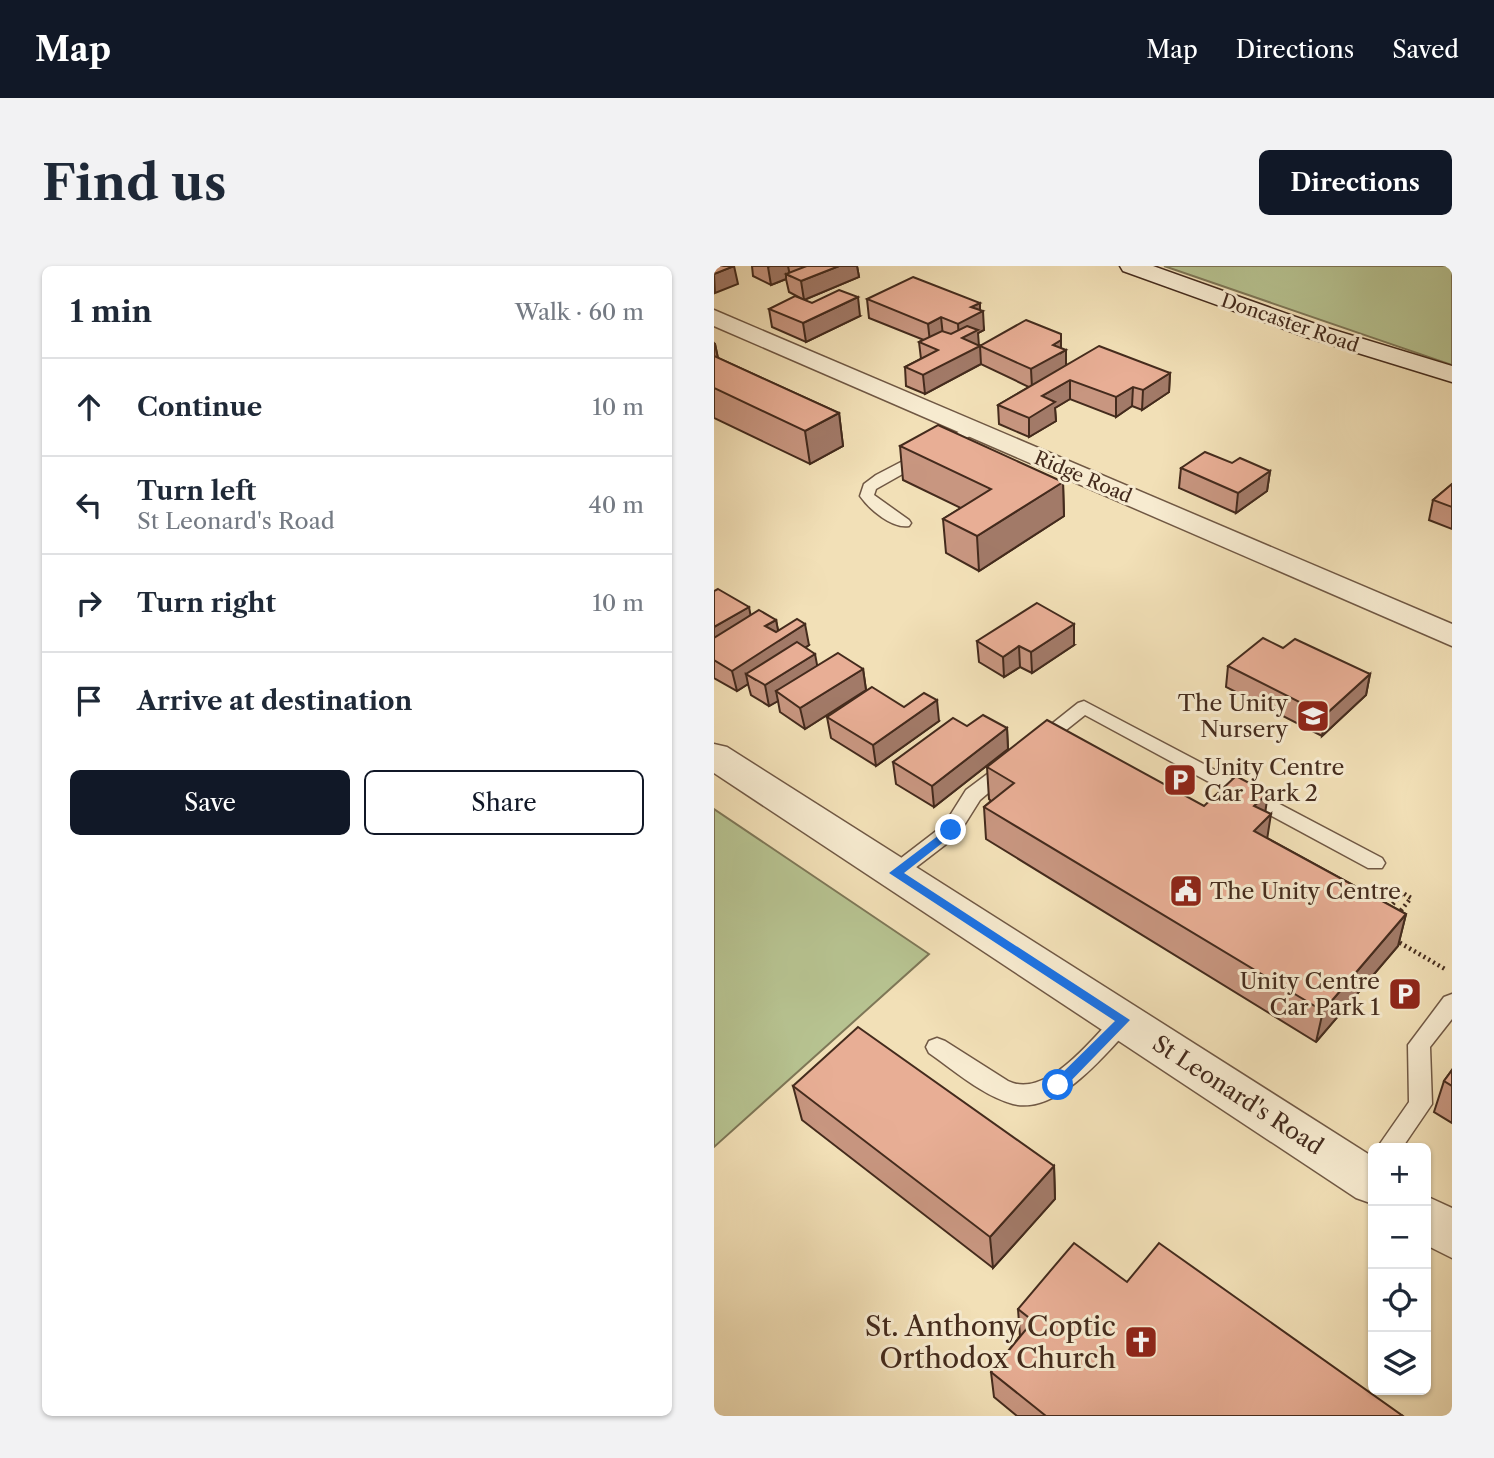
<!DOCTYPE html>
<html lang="en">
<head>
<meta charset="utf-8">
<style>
	:root { --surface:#fff; --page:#f2f2f3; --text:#1f2937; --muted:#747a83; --line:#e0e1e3; --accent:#111827 }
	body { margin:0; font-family:"Libre Caslon Text",serif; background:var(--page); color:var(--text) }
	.controls { position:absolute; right:21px; bottom:21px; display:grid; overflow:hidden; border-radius:10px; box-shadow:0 2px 5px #0004 }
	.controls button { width:63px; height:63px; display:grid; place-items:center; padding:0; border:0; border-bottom:2px solid var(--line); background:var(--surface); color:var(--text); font:35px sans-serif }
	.stop { position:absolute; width:21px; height:21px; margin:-16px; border:5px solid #1a73e8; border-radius:50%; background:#fff }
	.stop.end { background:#1a73e8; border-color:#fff; box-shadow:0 2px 7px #0008 }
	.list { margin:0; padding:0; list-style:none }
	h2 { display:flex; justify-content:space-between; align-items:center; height:91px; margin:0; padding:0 28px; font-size:30px }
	h2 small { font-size:23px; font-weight:400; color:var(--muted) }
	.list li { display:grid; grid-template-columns:46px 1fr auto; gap:21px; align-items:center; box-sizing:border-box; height:98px; padding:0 28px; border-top:2px solid var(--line) }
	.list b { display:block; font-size:26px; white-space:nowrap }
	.list p { margin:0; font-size:23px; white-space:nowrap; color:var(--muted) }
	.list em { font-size:23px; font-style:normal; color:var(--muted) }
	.actions { display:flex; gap:14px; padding:21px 28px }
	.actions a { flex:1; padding:16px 0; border:2px solid var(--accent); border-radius:10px; text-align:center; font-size:24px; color:var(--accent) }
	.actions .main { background:var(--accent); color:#fff }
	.icon { flex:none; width:38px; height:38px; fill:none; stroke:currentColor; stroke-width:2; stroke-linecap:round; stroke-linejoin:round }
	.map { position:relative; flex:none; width:738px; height:1150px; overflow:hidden; border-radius:10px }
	header { display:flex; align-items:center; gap:42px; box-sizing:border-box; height:98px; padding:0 35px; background:var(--accent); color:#fff }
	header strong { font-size:33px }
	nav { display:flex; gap:38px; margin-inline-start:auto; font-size:24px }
	.intro { display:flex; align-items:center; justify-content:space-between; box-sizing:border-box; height:168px; padding:0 42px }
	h1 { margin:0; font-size:49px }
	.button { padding:18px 32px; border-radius:10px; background:var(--accent); color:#fff; font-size:24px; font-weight:700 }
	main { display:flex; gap:42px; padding:0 42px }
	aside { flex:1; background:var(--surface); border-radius:10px; box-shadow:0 2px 5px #0004 }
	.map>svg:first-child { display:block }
	.green { fill:#b7c391; stroke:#7e7757; stroke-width:2 }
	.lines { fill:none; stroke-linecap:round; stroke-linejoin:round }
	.lane-casing { stroke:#705844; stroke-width:3 }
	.street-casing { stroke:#705844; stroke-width:3 }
	.secondary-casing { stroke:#442b1d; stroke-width:3 }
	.path { stroke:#442b1d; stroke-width:4.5; stroke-dasharray:2 3.5; stroke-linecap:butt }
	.lane { fill:#f7ebd0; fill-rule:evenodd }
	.street { fill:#f7ebd0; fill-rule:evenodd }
	.secondary { fill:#f7ebd0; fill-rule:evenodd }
	.wall { fill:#c89680; stroke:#442b1d; stroke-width:2 }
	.shaded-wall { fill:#a27a68; stroke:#442b1d; stroke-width:2 }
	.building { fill:#e8ae95; stroke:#442b1d; stroke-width:2 }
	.route { fill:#1a73e8 }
	.labels { text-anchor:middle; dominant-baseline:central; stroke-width:6; stroke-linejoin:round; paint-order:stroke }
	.far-street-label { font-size:19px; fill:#442b1d; stroke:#f7ebd0 }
	.poi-label { font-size:23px; fill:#442b1d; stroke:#f7ebd0; text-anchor:end }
	.street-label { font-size:23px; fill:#442b1d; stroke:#f7ebd0 }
	.near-poi-label { font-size:28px; fill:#442b1d; stroke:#f7ebd0; text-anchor:end }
</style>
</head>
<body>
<header>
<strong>Map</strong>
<nav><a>Map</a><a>Directions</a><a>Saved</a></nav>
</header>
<div class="intro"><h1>Find us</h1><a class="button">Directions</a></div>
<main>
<aside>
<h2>1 min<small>Walk · 60 m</small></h2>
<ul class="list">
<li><svg class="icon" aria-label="ahead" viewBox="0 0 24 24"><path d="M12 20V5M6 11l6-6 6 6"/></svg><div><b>Continue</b></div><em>10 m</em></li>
<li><svg class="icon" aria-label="left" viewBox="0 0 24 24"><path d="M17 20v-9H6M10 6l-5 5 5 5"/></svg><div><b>Turn left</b><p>St Leonard's Road</p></div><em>40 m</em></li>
<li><svg class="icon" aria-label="right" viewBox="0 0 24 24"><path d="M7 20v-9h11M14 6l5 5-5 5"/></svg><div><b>Turn right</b></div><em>10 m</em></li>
<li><svg class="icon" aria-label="arrive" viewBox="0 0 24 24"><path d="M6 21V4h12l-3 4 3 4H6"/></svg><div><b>Arrive at destination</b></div></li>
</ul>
<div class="actions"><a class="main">Save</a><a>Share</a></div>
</aside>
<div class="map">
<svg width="738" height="1150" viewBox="0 0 738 1150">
	<rect width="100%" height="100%" fill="#f2e0b7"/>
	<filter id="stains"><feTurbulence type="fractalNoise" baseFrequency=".00286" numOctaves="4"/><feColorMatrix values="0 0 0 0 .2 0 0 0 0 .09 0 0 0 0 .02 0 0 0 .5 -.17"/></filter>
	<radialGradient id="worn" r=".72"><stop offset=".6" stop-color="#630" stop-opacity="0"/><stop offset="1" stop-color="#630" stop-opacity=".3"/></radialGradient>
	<g class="green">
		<path d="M450,0H738V99Z"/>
		<path d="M0,543L215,688L0,881Z"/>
	</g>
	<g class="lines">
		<defs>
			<g id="lane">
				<path d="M258,159L263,160V166L162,223L160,229L195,254L197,257L195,260C178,263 155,243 146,230L150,218L162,209Z"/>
				<path d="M370,435L668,592L671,597L668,602H654L371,449L332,480H320L317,476L320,472L364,437Z"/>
				<path d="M294,495L300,497L303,501L300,505L266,534L244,569L188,612L181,614L174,612L171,607L174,602L230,559L252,524L288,497Z"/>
				<path d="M738,728V753L716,781L718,838L688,882H663L695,836L694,779L730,731Z"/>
				<path d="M410,745L418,748L421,754L418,760C391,788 344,849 299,838C269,830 241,805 215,787L212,781L215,775L223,772L231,775L294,815C332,834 379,772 402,748Z"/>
			</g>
			<g id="street">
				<path d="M0,44L738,358V380L0,60Z"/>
				<path d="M0,478L13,481L659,891V938L642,932L0,507Z"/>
				<path d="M712,930L738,942V992L712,979Z"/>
			</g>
			<path id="secondary" d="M406,0H439L610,61L738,100V116L592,71L409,5Z"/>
		</defs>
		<use href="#lane" class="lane-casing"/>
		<use href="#street" class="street-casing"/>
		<use href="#secondary" class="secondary-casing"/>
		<g class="path">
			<path d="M675,642L689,627L697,632L684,648"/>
			<path d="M681,674L731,703"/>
		</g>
		<use href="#lane" class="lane"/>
		<use href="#street" class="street"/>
		<use href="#secondary" class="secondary"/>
	</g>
	<g class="wall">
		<path d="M38,0H143L145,11L90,34L75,26L72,13L57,19L39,10Z"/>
		<path d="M153,33L266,44L270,64L264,67V79L347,82L352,100L456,107L455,126L428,144L418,140L402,151L356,133L341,142L342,155L315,171L285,158L284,139L315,121L267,98L211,128L192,120L191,101L207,93L205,76L210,74L155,52Z"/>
		<path d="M98,37L146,50L92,76L58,61L55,43Z"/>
		<path d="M0,77L1,78L4,92L125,147L129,180L96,198L0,152Z"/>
		<path d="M186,180L349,216L350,250L265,305L232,287L229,253L247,242L189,214Z"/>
		<path d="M518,197L556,205L553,225L522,247L465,222L467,202Z"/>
		<path d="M738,218V263L715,254L719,234Z"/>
		<path d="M0,325L37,350L62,354L64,365L95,379L91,382L103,400L149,403L152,424L91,463L66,446L64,435L55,440L37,429L34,418L23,425L0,412Z"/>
		<path d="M263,375L360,379L318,407L306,401L290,411L265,396Z"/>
		<path d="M569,382L656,408L652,429L608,470L512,421L514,400Z"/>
		<path d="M190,441L225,455L162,500L117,472L113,451Z"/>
		<path d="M253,460L293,462L294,483L220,541L182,518L179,496Z"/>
		<path d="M273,501L490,540L552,546L553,572L692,648L684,680L602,776L272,573L270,541L277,535L275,533Z"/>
		<path d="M738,804V857L720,846L730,815Z"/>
		<path d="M79,820L340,900L341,933L279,1002L88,854Z"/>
		<path d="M413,1016L689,1150H303L280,1131L277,1106L306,1070L304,1043Z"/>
	</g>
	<g class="shaded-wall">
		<path d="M20,0L24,18L1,27L0,8Z"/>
		<path d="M56,0H74L76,10L72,8V13L57,19L54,1Z"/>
		<path d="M125,0H143L145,11L90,34L87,15Z"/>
		<path d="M144,31L146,50L92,76L89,57Z"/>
		<path d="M266,37V46L269,45L270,64L264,67L265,80H266L267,98L211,128L209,109L245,76L244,58L257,41Z"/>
		<path d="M227,51L229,70L216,76L214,58Z"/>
		<path d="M347,74V87L352,84V103L318,122L317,103L339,79Z"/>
		<path d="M0,78H1L6,103L0,106Z"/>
		<path d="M456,107L455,126L428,144L429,124Z"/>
		<path d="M356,114V133L341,142L342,155L315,171V152L328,130Z"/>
		<path d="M419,121L418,140L402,151V131Z"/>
		<path d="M125,147L129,180L96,198L91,165Z"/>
		<path d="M556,205L553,225L522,247L524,227Z"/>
		<path d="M349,216L350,250L265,305L263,270Z"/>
		<path d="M35,341L39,362L0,385V361Z"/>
		<path d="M62,354L66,374L91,358L95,379L42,414L32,408L34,418L23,425L18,405L51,360Z"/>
		<path d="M360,358V379L318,407L317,386Z"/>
		<path d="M305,380L306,401L290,411L289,391Z"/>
		<path d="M101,388L105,409L62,425L64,435L55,440L51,419Z"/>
		<path d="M149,403L152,424L91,463L86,442Z"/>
		<path d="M656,408L652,429L608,470L611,449Z"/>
		<path d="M223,434L225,455L162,500L159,479Z"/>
		<path d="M293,462L294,483L220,541L218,520Z"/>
		<path d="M554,527L550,555L557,548L552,580L536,597L540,540Z"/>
		<path d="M692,648L684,680L602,776L609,745Z"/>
		<path d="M340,900L341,933L279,1002L276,971Z"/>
	</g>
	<g class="building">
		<path d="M0,0H20L0,8Z"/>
		<path d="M87,0H125L87,15L72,8L90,1Z"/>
		<path d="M199,11L266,37L257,41L269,45L244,58L227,51L214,58L153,33Z"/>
		<path d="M125,24L144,31L89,57L55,43L81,30L98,37Z"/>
		<path d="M312,54L347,68V74L339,79L352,84L317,103L266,80Z"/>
		<path d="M253,60L264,64L248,72L266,80L209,109L191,101L224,84L205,76L228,65L237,68Z"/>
		<path d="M385,80L456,107L429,124L419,121L402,131L356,114L328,130L341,136L315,152L284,139Z"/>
		<path d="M0,90L125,147L91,165L0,122Z"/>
		<path d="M224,159L349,216L263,270L229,253L277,223L186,180Z"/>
		<path d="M491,186L518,197L526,192L556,205L524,227L467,202Z"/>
		<path d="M738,218V241L719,234Z"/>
		<path d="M4,323L35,341L0,361V325Z"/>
		<path d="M323,337L360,358L317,386L305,380L289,391L263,375Z"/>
		<path d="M45,344L62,354L51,360L62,366L83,353L91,358L18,405L0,394V372Z"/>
		<path d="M549,372L569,382L581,373L656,408L611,449L514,400Z"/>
		<path d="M83,376L101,388L51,419L32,408Z"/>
		<path d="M124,387L149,403L86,442L62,425Z"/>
		<path d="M158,421L190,441L210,427L223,434L159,479L113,451Z"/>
		<path d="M269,449L293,462L218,520L179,496L239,452L253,460Z"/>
		<path d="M333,454L490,540L522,510L554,527L540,540L557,548L540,565L692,648L609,745L270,541L300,517L273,501Z"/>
		<path d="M144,761L340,900L276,971L79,820Z"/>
		<path d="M738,804V820L730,815Z"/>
		<path d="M360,977L413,1016L445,977L689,1150H332L277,1106L319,1055L304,1043Z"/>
	</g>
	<path class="route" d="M237,560L241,561V567L190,607L416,754L349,823H340V815L401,755L175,607Z"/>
	<defs>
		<symbol id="school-square" viewBox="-11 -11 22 22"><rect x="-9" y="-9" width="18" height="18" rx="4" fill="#8f2418" stroke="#f7ebd0"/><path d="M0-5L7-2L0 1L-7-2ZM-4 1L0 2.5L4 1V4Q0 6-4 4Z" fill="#fff"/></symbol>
		<symbol id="parking-square" viewBox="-11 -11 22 22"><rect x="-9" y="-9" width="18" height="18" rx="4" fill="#8f2418" stroke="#f7ebd0"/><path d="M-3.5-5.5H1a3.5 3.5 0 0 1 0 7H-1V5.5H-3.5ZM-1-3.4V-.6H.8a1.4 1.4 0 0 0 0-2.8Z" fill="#fff"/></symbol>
		<symbol id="civic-square" viewBox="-11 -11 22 22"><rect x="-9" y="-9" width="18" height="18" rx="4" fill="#8f2418" stroke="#f7ebd0"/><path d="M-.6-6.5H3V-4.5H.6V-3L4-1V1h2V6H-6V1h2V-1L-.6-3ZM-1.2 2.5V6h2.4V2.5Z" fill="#fff"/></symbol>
		<symbol id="church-square" viewBox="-11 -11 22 22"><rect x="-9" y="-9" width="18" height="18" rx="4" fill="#8f2418" stroke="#f7ebd0"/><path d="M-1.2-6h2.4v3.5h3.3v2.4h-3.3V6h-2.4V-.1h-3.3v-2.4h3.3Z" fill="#fff"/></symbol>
	</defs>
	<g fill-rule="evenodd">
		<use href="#school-square" x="580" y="431" width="38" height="38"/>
		<use href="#parking-square" x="447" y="495" width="38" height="38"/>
		<use href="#civic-square" x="453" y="606" width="38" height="38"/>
		<use href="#parking-square" x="672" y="709" width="38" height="38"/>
		<use href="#church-square" x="408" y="1057" width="38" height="38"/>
	</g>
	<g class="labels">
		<g class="far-street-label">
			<text transform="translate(576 57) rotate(19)">Doncaster Road</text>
			<text transform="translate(369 211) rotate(23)">Ridge Road</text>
		</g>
		<g class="poi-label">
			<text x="574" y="437">The Unity<tspan x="574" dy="26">Nursery</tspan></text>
			<text x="490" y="501" text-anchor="start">Unity Centre<tspan x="490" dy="26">Car Park 2</tspan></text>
			<text x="496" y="625" text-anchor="start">The Unity Centre</text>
			<text x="666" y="715">Unity Centre<tspan x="666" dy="26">Car Park 1</tspan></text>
		</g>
		<g class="street-label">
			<text transform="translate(524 829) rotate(33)">St Leonard's Road</text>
		</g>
		<g class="near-poi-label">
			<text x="402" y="1060">St. Anthony Coptic<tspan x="402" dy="32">Orthodox Church</tspan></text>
		</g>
	</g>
	<rect width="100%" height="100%" filter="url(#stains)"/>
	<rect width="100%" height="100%" fill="url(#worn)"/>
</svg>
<div class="controls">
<button>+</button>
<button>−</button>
<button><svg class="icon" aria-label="locate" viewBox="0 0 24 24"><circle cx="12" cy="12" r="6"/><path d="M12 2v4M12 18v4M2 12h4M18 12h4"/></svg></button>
<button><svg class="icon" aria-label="layers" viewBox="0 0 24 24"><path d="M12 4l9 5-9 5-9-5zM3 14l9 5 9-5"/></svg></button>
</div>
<div class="stop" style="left:344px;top:819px"></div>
<div class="stop end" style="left:237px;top:564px"></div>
</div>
</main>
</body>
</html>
